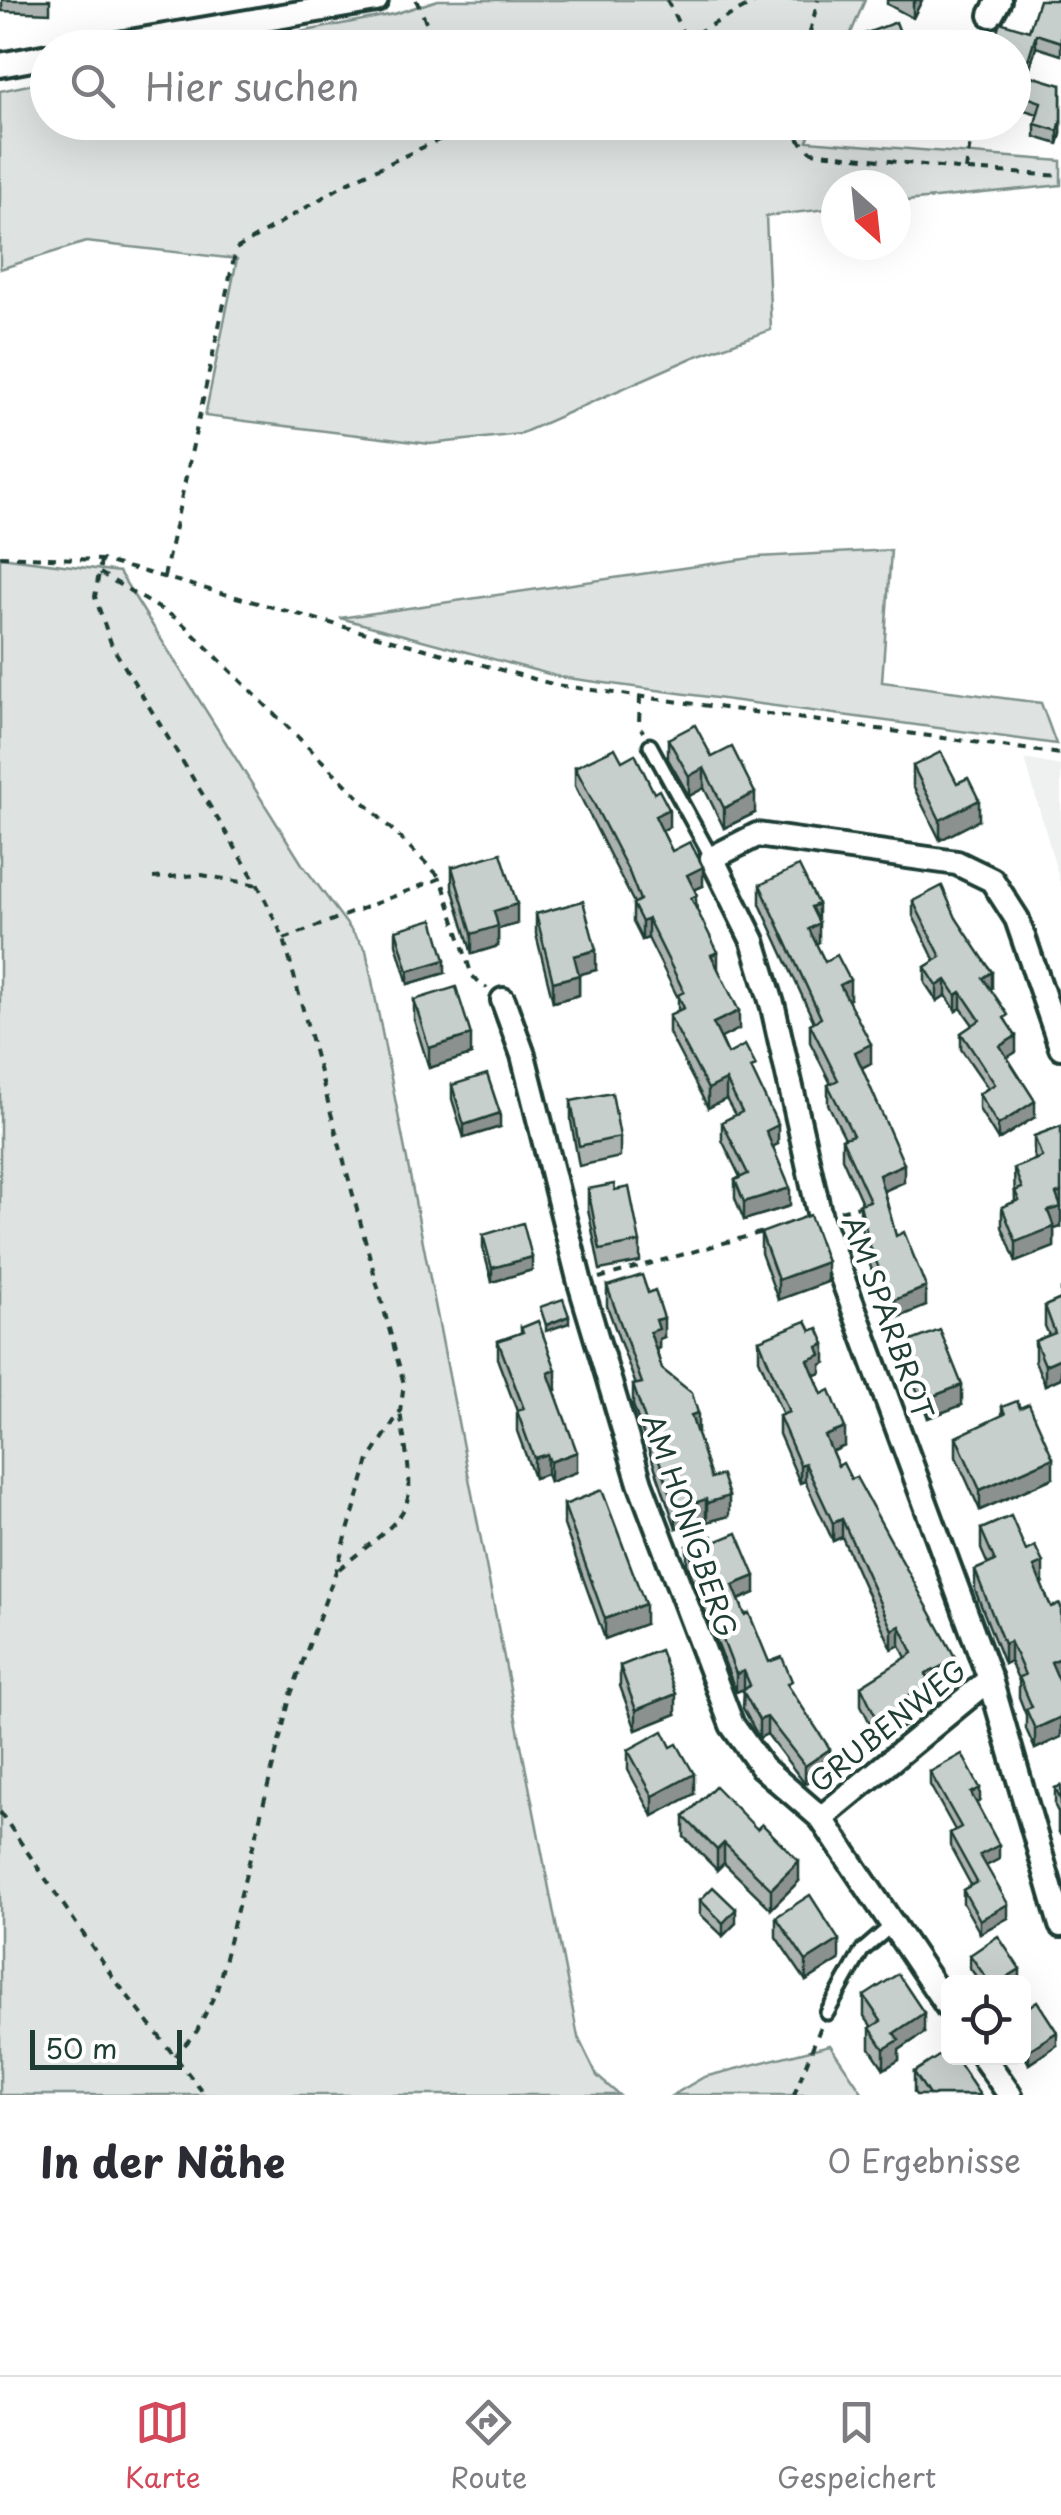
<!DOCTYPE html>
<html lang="de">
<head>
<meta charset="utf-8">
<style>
	:root { --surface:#fff; --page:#f7f7f7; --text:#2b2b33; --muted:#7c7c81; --line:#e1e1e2; --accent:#d1495b }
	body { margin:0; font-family:"Playpen Sans",sans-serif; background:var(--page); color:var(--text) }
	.controls { position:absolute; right:30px; bottom:30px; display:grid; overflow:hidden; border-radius:15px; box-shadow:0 10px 40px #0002 }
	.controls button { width:90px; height:90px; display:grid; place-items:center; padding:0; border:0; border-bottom:2px solid var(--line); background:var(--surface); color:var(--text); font:50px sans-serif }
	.compass { position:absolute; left:821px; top:170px; width:90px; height:90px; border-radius:50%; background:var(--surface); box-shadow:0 10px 40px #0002; rotate:153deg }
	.scale { position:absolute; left:30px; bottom:25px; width:152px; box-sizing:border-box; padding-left:10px; border:5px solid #1f3d34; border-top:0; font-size:28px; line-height:35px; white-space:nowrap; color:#1f3d34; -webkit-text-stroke:8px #fff; paint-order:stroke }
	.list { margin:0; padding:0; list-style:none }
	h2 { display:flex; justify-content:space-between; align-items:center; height:130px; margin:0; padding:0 40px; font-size:42px }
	h2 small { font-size:32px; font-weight:400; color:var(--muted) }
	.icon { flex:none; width:55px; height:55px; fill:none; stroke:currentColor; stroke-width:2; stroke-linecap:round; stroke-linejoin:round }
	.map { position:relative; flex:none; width:1061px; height:2095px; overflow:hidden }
	.search { position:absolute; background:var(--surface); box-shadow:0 10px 40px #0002; left:30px; right:30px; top:30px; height:110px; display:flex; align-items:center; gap:25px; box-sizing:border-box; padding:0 35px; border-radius:55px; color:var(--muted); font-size:38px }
	.sheet { height:280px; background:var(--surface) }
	nav { display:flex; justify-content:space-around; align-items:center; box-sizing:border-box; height:140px; border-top:2px solid var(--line); background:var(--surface); font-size:28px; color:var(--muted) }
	nav a { display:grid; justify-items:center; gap:5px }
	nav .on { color:var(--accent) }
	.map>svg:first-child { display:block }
	.built { fill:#eef1f0 }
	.green { fill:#dee3e2; stroke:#7e908b; stroke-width:2.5 }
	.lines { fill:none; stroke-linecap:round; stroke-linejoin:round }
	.lane-casing { stroke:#1f3d34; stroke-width:19 }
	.street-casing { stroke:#1f3d34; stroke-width:30 }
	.path { stroke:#1f3d34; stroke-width:4; stroke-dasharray:8 8; stroke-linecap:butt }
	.lane { stroke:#fff; stroke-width:11 }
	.street { stroke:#fff; stroke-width:22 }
	.wall { fill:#abb2af; stroke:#1f3d34; stroke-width:2.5 }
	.shaded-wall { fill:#8b918f; stroke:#1f3d34; stroke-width:2.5 }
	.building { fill:#c7cfcc; stroke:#1f3d34; stroke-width:2.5 }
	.labels { text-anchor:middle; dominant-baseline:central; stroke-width:9; stroke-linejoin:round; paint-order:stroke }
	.street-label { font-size:28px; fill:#1f3d34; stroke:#fff }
</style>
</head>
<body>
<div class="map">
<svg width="1061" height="2095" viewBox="0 0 1061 2095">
	<rect width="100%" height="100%" fill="#fff"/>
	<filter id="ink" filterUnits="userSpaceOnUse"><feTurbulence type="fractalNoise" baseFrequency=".01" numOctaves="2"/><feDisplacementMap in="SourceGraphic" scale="20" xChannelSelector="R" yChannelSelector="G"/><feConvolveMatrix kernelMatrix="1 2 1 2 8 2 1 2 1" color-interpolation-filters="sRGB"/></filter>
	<g filter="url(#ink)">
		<path class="built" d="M1025,759L1061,766V886Z"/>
		<g class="green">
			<path d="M438,0H865L845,47H222L394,14Z"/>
			<path d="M47,81L48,122L814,123L807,141L1061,161V185L896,202V185H836V208L766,216L771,330L694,357L520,434L430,444L205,416L237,259L86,242L0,269V91Z"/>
			<path d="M891,550L882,682L1041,703L1056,744L560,677L340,618L758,557Z"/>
			<path d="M0,557L119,572L302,864L366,950L578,2037L597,2076L619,2095H0Z"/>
			<path d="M830,2045L864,2095H673L704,2077Z"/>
		</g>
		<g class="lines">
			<defs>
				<g id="lane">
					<path d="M650,745L712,858"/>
					<path d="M827,2013L862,1951L892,1925"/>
				</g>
				<g id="street">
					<path d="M991,15L999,0"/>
					<path d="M95,48L376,0"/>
					<path d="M0,65L48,56"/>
					<path d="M503,1000L523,1055L580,1283L640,1483L732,1725L762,1767L821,1818L948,2007"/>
					<path d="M1061,1047L1017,919L992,880L957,863L757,835L712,858L753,941L773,1007L820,1217L990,1679L1061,1925"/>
					<path d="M821,1818L990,1679"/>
					<path d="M984,2058L1010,2095"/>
				</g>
			</defs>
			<use href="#lane" class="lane-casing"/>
			<use href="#street" class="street-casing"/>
			<g class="path">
				<path d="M416,0L438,48"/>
				<path d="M667,0L687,41"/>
				<path d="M668,48L759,0"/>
				<path d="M806,48L818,0"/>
				<path d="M986,48L988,34"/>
				<path d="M796,122L799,140L812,152L966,170L1061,176"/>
				<path d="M966,170L973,122"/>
				<path d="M0,556L101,560L556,685L1061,754"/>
				<path d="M101,560L95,597L112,646L258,885L284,939L404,1384L400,1412L369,1460L336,1571L291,1694L217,1990L197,2031L175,2056"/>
				<path d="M100,573L179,620L441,878"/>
				<path d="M164,577L236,249L349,182L477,122"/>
				<path d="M640,697L639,724L643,732"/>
				<path d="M153,878L202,875L258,885"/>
				<path d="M284,939L441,878L472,976L487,988"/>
				<path d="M840,1211L863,1205"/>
				<path d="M599,1278L763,1232"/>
				<path d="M339,1569C420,1504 416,1515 400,1412"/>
				<path d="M0,1812L112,1976L205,2095"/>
				<path d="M794,2095L821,2026"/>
			</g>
			<use href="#lane" class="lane"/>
			<use href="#street" class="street"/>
		</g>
		<g class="wall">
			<path d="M2,0H50V13L2,11Z"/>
			<path d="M887,0H922L913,18L887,4Z"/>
			<path d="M1061,0V55L1036,47L1028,74L1014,70V48Z"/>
			<path d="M1061,85V134L1058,144L1035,137V124L1038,114L1021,109V95Z"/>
			<path d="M668,739L712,757L755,813L724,828L704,788L689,796L668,759Z"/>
			<path d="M913,766L957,783L979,820L940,840L913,786Z"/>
			<path d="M575,767L669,827L662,831L672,851L703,886L695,889L697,910L739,1029L721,1038L728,1054L756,1079L778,1144L773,1146L790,1206L744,1220L735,1198V1180L740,1177L722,1140V1122L735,1115L726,1099L708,1108L669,1033V1015L678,1011V998L648,938L642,940L633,922V904L634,903L575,786Z"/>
			<path d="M452,867L517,924L498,929V946L472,954L452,887Z"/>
			<path d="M760,885L818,921L819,942L816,944L825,962L850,999L848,1000L871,1063L862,1068L904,1182L884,1191L896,1236L926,1306L892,1320L870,1265L860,1222V1204L862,1203L842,1158V1139L845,1138L828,1104V1085L831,1084L810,1042V1024L814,1022L760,904Z"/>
			<path d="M913,901L956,918L992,988L990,989L1008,1025L1016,1052L1007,1057L1035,1117L998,1140L979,1109V1094L988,1088L961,1049V1033L973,1025L961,1008L956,1011L946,995L937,1001L925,983V967L935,961L913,916Z"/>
			<path d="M536,914L596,970L579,974V995L553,1002L536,934Z"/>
			<path d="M396,930L445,973L408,984L396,944Z"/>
			<path d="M414,1000L471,1055L429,1068L414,1020Z"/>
			<path d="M452,1085L500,1127L464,1138L452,1099Z"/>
			<path d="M571,1101L620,1137V1157L579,1166L571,1121Z"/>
			<path d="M1061,1126V1227L1054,1229V1247L1016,1262L1002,1227V1207L1015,1202L1014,1168L1036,1160L1034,1156V1136Z"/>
			<path d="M588,1189L615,1190L640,1242V1262L600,1270L588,1209Z"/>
			<path d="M761,1233L827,1282L778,1300L761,1253Z"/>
			<path d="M483,1235L532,1270L492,1282L483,1248Z"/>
			<path d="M607,1286L664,1337L659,1339V1348L656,1349L662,1369L698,1432L696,1433L711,1478L729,1516L707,1522L706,1519L676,1528L633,1405V1385H636L607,1306Z"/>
			<path d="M1061,1288V1378L1045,1385L1035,1361V1341L1049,1335L1045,1326V1306L1061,1299Z"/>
			<path d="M521,1328L556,1390L554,1391L577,1472L550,1482L547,1474L534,1478L517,1431V1411L498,1361V1341L521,1333Z"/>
			<path d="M759,1340L825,1363L821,1365V1373L814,1376L845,1446L832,1452L838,1466L851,1479L956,1677L931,1690V1703L909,1714V1724L878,1739L861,1705V1686L906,1658L900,1645L892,1649L842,1537L833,1541L805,1481L800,1483L779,1434V1416L783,1415L759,1359Z"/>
			<path d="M906,1343L962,1405L928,1418L906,1363Z"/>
			<path d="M1002,1407L1053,1478L980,1510L956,1457V1437L1002,1416Z"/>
			<path d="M564,1505L645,1624L605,1639L564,1525Z"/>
			<path d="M981,1529L1026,1551L1043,1583L1041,1584L1051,1607H1061V1678L1058,1679L1061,1685V1737L1035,1749L1026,1729V1715L1019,1697V1681L1010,1661L1004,1664L975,1590V1570L988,1565L981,1549Z"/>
			<path d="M715,1542L755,1593L739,1600L745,1615L769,1662L792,1692L830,1767L805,1784L767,1734L759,1738L743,1708L744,1689L736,1692L687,1564V1546Z"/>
			<path d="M620,1666L676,1714L636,1730L620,1686Z"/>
			<path d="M628,1750L694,1794L653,1816L628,1770Z"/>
			<path d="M930,1772L980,1801L976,1803L999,1859L986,1866L1008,1918L980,1933L963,1903V1890L971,1885L950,1846V1833L955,1830L930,1785Z"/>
			<path d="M1061,1786V1836L1058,1830V1812L1055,1806V1788Z"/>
			<path d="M684,1817L799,1881L771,1909L724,1863L717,1870L684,1837Z"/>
			<path d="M700,1900L736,1923L723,1936L700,1914Z"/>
			<path d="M776,1917L839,1960L806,1981L776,1937Z"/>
			<path d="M970,1955L1020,1982H980L970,1968Z"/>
			<path d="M864,1996L924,2033L899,2050V2060L884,2069L870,2048V2028L872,2027L864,2016Z"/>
			<path d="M1024,2010L1057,2045L1029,2064L1024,2055Z"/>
			<path d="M914,2072L980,2095H916L914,2092Z"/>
		</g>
		<g class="shaded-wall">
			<path d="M916,0H922L913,18V4Z"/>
			<path d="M1036,34V47L1028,74V60Z"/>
			<path d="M1061,120V134L1058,144V131Z"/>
			<path d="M704,768V788L689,796V776Z"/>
			<path d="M755,793V813L724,828V808Z"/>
			<path d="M979,800V820L940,840V820Z"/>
			<path d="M669,809V827L655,834V816Z"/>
			<path d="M703,867V886L687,893V875Z"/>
			<path d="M517,904V924L498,929V946L472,954V934L494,911Z"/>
			<path d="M818,904V922L811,907Z"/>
			<path d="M648,919V938L642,940V922Z"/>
			<path d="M819,923V942L809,947V929Z"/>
			<path d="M596,950V970L574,976V956Z"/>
			<path d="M718,952V970L711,955Z"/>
			<path d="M445,960V973L408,984V971Z"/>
			<path d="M992,972V988L983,993V978Z"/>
			<path d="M579,975V995L553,1002V982Z"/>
			<path d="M850,980V999L840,1004V985Z"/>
			<path d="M946,980V995L937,1001V986Z"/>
			<path d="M961,992V1008L956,1011V995Z"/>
			<path d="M739,1011V1029L713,1042V1023Z"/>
			<path d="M471,1035V1055L429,1068V1048Z"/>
			<path d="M1016,1036V1052L1000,1062V1046Z"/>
			<path d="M871,1044V1063L855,1071V1052Z"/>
			<path d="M726,1080V1099L708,1108V1089Z"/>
			<path d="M1035,1101V1117L998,1140V1125Z"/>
			<path d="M500,1113V1127L464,1138V1125Z"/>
			<path d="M778,1125V1144L766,1150V1131Z"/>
			<path d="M904,1164V1182L879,1193V1175Z"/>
			<path d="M790,1188V1206L744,1220V1202Z"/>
			<path d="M1061,1192V1227L1054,1229V1247L1016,1262V1242L1048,1211L1056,1194Z"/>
			<path d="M532,1257V1270L492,1282V1268Z"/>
			<path d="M827,1262V1282L778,1300V1280Z"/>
			<path d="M926,1287V1306L892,1320V1301Z"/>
			<path d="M569,1316V1323L546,1331V1325Z"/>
			<path d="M664,1318V1337L659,1339V1348L650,1351V1332L656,1320Z"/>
			<path d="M825,1344V1363L821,1365V1373L808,1378V1360L818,1347Z"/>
			<path d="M1061,1358V1378L1045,1385V1365Z"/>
			<path d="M556,1370V1390L548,1393V1373Z"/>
			<path d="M962,1385V1405L928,1418V1398Z"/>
			<path d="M698,1413V1432L691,1435V1415Z"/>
			<path d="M845,1428V1446L825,1454V1436Z"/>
			<path d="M577,1452V1472L550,1482V1462Z"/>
			<path d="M547,1454V1474L534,1478V1458Z"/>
			<path d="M1053,1458V1478L980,1510V1490Z"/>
			<path d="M805,1463V1481L800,1483V1465Z"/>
			<path d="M729,1496V1516L707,1522V1503Z"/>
			<path d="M706,1499V1519L676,1528V1509Z"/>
			<path d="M842,1519V1537L833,1541V1523Z"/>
			<path d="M1043,1563V1583L1034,1587V1567Z"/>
			<path d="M755,1576V1593L733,1602V1585Z"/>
			<path d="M645,1604V1624L605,1639V1619Z"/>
			<path d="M900,1626V1645L892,1649V1630Z"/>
			<path d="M1010,1641V1661L1004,1664V1644Z"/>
			<path d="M1061,1658V1678L1051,1682V1662Z"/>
			<path d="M956,1659V1677L931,1690V1703L909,1714V1724L878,1739V1721L905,1697L926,1674Z"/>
			<path d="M744,1671V1689L736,1692V1674Z"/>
			<path d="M676,1694V1714L636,1730V1710Z"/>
			<path d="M767,1717V1734L759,1738V1720Z"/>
			<path d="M1061,1717V1737L1035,1749V1729Z"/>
			<path d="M830,1749V1767L805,1784V1766Z"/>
			<path d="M694,1774V1794L653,1816V1796Z"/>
			<path d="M980,1788V1801L971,1806V1793Z"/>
			<path d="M724,1843V1863L717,1870V1850Z"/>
			<path d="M999,1845V1859L980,1869V1855Z"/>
			<path d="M799,1861V1881L771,1909V1889Z"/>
			<path d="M1008,1904V1918L980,1933V1920Z"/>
			<path d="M736,1909V1923L723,1936V1923Z"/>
			<path d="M839,1940V1960L806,1981V1961Z"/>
			<path d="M1020,1969V1982H999Z"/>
			<path d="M924,2013V2033L899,2050V2060L884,2069V2049L894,2033Z"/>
			<path d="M1057,2032V2045L1029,2064V2050Z"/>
		</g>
		<g class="building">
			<path d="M1039,0H1061V42L1036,34L1028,60L1014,56V48H992L1000,22L1029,31Z"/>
			<path d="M896,22L906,48H860L856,37Z"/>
			<path d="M956,37L974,47L950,48Z"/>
			<path d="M1028,75L1061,85V120L1058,131L1035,124L1041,102L1021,95Z"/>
			<path d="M695,725L712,757L732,747L755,793L724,808L704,768L689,776L668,739Z"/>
			<path d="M615,748L622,761L635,754L654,793L659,790L669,809L655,816L672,851L690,842L703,867L687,875L697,895L691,898L718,952L711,955L739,1011L713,1023L728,1054L745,1045L756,1066L751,1068L778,1125L766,1131L790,1188L744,1202L735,1180L748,1174L722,1122L742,1112L726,1080L708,1089L669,1015L684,1008L678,995L684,992L648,919L642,922L633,904L640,900L629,872L575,767Z"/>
			<path d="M941,752L957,783L968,778L979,800L940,820L913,766Z"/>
			<path d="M501,853L517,904L494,911L498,926L472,934L452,867Z"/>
			<path d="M799,866L818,904L811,907L819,923L809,929L825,962L837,955L850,980L840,985L871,1044L855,1052L904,1164L879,1175L896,1236L904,1232L926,1287L892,1301L870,1246L860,1204L870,1201L842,1139L853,1135L828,1085L838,1080L810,1024L821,1018L760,885Z"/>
			<path d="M942,886L956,918L992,972L983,978L1008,1015L1004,1018L1016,1036L1000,1046L1035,1101L998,1125L979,1094L995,1084L961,1033L980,1020L961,992L956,995L946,980L937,986L925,967L941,957L913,901Z"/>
			<path d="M583,901L596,950L574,956L579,975L553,982L536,914Z"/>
			<path d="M433,919L445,960L408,971L396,930Z"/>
			<path d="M456,987L471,1035L429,1048L414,1000Z"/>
			<path d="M487,1074L500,1113L464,1125L452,1085Z"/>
			<path d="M612,1093L620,1137L579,1146L571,1101Z"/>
			<path d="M1061,1126V1192L1056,1194L1061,1207L1048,1211L1054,1227L1016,1242L1002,1207L1019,1200L1015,1191L1022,1188L1014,1168L1042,1157L1034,1136Z"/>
			<path d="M614,1184L615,1190L629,1187L640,1242L600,1250L588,1189Z"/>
			<path d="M810,1215L827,1262L778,1280L761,1233Z"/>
			<path d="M523,1223L532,1257L492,1268L483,1235Z"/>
			<path d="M642,1275L648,1293L655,1290L664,1318L656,1320L659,1329L650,1332L662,1369L692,1393L698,1413L691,1415L711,1478L722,1475L729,1496L707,1503L706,1499L676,1509L633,1385L642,1383L607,1286Z"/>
			<path d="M563,1299L569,1316L546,1325L540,1307Z"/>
			<path d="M1061,1299V1358L1045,1365L1035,1341L1055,1333L1045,1306Z"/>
			<path d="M538,1321L556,1370L548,1373L577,1452L550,1462L547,1454L534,1458L517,1411L524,1409L498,1341L523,1332L521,1328Z"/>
			<path d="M806,1321L811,1331L818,1328L825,1344L818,1347L821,1355L808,1360L822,1394L830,1390L845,1428L825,1436L838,1466L843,1463L851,1479L856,1477L956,1659L926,1674L931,1684L905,1697L909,1705L878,1721L861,1686L913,1653L900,1626L892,1630L842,1519L833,1523L805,1463L800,1465L779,1416L789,1412L759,1340Z"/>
			<path d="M940,1330L962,1385L928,1398L906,1343Z"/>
			<path d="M1017,1401L1020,1408L1029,1404L1053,1458L980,1490L956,1437L1005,1414L1002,1407Z"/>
			<path d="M602,1490L645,1604L605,1619L564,1505Z"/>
			<path d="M1011,1516L1026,1551L1035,1546L1043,1563L1034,1567L1051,1607L1060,1604L1061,1607V1658L1051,1662L1061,1685V1717L1035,1729L1026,1709L1032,1707L1019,1677L1025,1675L1010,1641L1004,1644L975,1570L995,1561L981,1529Z"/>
			<path d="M737,1533L755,1576L733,1585L745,1615L749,1613L769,1662L782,1657L792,1681L787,1684L830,1749L805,1766L767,1717L759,1720L743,1691L750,1685L744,1671L736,1674L687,1546L712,1536L715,1542Z"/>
			<path d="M660,1650L676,1694L636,1710L620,1666Z"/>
			<path d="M663,1731L671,1747L677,1744L694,1774L653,1796L628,1750Z"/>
			<path d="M962,1754L980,1788L971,1793L999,1845L980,1855L1008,1904L980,1920L963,1890L977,1882L950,1833L961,1827L930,1772Z"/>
			<path d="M715,1786L757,1829L762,1824L799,1861L771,1889L724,1843L717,1850L684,1817Z"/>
			<path d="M1061,1786V1801L1055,1788Z"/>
			<path d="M713,1887L736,1909L723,1923L700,1900Z"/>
			<path d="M810,1895L839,1940L806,1961L776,1917Z"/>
			<path d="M998,1936L1020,1969L999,1982H989L970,1955Z"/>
			<path d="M898,1974L924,2013L894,2033L899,2040L884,2049L870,2028L881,2021L864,1996Z"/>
			<path d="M1037,2001L1057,2032L1029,2050L1024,2042V2010Z"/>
			<path d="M948,2050V2058H955L980,2095H929L914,2072Z"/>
		</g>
	</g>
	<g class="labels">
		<g class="street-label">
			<text transform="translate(889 1317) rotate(70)">AM SPARBROT</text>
			<text transform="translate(691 1525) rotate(71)">AM HONIGBERG</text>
			<text transform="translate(887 1725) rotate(-39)">GRUBENWEG</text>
		</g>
	</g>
</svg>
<div class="controls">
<button><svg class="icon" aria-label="locate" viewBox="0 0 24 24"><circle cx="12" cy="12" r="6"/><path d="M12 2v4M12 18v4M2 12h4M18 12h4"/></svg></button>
</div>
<svg class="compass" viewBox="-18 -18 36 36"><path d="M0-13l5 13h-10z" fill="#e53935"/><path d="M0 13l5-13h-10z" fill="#7c7c81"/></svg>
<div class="scale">50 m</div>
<div class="search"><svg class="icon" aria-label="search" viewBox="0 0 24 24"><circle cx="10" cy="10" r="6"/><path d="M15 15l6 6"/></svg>Hier suchen</div>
</div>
<section class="sheet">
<h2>In der Nähe<small>0 Ergebnisse</small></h2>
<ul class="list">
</ul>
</section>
<nav>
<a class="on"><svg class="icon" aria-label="map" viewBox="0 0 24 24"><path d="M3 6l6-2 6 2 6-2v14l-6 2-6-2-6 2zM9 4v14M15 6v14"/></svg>Karte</a>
<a><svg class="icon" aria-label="directions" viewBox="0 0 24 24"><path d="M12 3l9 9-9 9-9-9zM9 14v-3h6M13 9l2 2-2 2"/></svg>Route</a>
<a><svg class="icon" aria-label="saved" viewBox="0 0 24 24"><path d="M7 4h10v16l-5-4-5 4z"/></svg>Gespeichert</a>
</nav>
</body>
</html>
